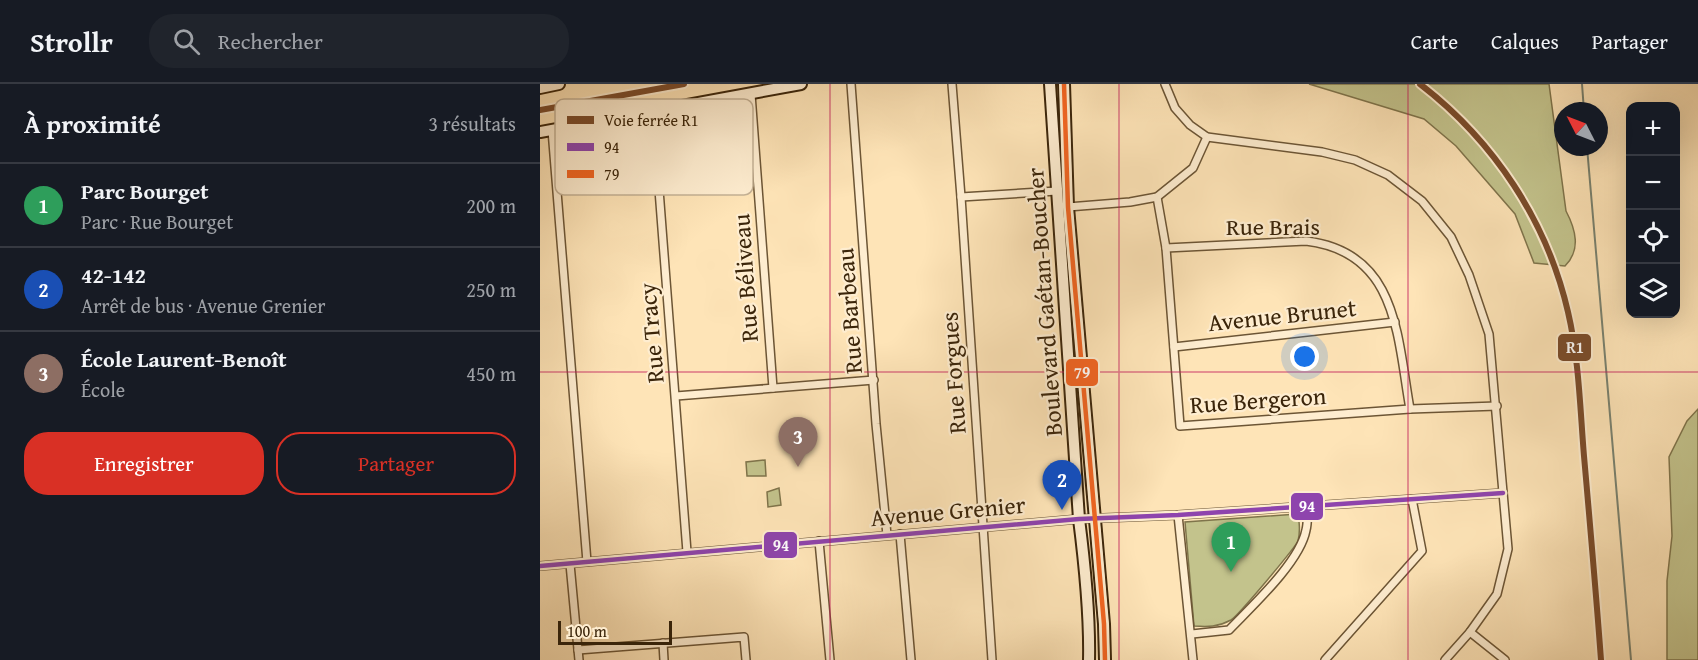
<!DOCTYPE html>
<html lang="fr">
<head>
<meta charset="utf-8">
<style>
	:root { --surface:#171b24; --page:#20242c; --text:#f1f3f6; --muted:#9ea1a6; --line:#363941; --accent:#d93025 }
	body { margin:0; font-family:"Gentium Book Plus",serif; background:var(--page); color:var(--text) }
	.controls { position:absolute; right:18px; top:18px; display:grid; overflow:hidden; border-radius:12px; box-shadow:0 6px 24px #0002 }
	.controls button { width:54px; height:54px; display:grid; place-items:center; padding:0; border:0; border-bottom:2px solid var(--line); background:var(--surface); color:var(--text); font:30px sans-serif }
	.compass { position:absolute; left:1014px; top:18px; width:54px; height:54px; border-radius:50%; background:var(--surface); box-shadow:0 6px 24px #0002; rotate:312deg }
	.scale { position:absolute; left:18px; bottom:15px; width:114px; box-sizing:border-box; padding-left:6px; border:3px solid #3b250a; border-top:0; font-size:16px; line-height:21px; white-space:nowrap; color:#3b250a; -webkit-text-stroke:4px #feedd0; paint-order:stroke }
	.you { position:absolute; left:765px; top:273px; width:21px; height:21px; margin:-15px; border:4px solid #fff; border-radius:50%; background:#1a73e8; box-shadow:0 0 0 9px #1a73e833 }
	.badge { display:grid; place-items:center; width:39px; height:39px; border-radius:50%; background:var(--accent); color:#fff; font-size:20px; font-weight:700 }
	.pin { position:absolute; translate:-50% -50px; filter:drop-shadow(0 2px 3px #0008) }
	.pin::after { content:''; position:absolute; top:32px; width:21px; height:18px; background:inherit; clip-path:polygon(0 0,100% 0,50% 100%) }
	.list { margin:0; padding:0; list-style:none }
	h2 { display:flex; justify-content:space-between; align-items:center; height:78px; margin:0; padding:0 24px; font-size:26px }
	h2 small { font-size:20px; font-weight:400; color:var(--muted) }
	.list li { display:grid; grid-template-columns:39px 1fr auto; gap:18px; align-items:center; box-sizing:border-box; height:84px; padding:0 24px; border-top:2px solid var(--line) }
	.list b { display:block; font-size:22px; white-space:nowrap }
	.list p { margin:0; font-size:20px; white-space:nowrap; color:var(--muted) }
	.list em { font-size:20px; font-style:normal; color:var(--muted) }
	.actions { display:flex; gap:12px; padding:18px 24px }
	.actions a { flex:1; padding:14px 0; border:2px solid var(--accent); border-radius:24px; text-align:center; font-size:21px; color:var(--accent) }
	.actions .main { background:var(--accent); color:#fff }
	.icon { flex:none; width:33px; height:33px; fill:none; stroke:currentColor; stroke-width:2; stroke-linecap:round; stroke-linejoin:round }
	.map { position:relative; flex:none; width:1158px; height:576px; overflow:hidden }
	header { display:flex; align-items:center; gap:36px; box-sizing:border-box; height:84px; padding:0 30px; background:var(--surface); border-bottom:2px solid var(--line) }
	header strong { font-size:28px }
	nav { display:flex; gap:33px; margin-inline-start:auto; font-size:21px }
	.search { width:420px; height:54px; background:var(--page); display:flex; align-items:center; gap:15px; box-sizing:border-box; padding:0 21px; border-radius:24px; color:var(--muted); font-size:22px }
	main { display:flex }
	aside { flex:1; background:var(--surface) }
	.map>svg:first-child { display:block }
	.green { fill:#c3c38c; stroke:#7f744b; stroke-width:1.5 }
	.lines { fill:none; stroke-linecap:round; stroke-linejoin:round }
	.stream { stroke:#78816f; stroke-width:2 }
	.street-casing { stroke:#6c5535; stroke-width:10 }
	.secondary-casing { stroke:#3b250a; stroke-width:14 }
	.street { stroke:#feedd0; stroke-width:7 }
	.secondary { stroke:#feedd0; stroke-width:10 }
	.bus-1-casing { stroke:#feedd0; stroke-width:9 }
	.bus-2-casing { stroke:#feedd0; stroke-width:9 }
	.bus-1 { stroke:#8e44ad; stroke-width:4.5 }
	.bus-2 { stroke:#f26522; stroke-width:4.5 }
	.rail-1-casing { stroke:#feedd0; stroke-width:10 }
	.rail-1 { stroke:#7a4b2a; stroke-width:6 }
	.grid { fill:none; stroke:#c2185b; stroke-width:1.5; stroke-opacity:0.55 }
	.labels { text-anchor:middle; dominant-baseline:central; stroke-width:4.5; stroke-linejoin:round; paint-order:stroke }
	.street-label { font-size:24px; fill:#3b250a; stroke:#feedd0 }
	.key { fill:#feedd0; stroke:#c4b195; stroke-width:1.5 }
	.key-label { font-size:16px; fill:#3b250a }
	.line-badge { stroke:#feedd0; stroke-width:2 }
	.badge-label { font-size:16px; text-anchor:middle; font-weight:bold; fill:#fff }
</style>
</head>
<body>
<header>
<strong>Strollr</strong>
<div class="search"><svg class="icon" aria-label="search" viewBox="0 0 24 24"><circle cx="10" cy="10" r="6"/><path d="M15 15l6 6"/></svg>Rechercher</div>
<nav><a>Carte</a><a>Calques</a><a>Partager</a></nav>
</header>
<main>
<aside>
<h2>À proximité<small>3 résultats</small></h2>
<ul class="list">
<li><span class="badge" style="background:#2e9e5b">1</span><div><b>Parc Bourget</b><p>Parc · Rue Bourget</p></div><em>200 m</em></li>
<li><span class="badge" style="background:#1a4fb4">2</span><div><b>42-142</b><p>Arrêt de bus · Avenue Grenier</p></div><em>250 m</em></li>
<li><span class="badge" style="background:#8d6e63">3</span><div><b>École Laurent-Benoît</b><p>École</p></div><em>450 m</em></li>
</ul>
<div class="actions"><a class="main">Enregistrer</a><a>Partager</a></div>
</aside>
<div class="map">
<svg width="1158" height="576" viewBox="0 0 1158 576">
	<rect width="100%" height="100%" fill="#fee4b7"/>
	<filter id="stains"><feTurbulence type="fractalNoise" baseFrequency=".00333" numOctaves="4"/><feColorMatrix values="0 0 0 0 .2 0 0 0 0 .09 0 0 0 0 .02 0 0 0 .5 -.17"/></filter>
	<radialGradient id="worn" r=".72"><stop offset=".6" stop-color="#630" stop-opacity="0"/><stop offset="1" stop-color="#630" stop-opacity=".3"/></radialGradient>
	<g class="green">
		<path d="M769,0H1009L1026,127C1036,146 1041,166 1025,182L994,179L975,130L916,62L884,35Z"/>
		<path d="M1158,325V576H1127V497L1132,452L1129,373L1147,337Z"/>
		<path d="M225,376L226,392H207L206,378Z"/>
		<path d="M239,404L241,421L228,423L227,408Z"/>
		<path d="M757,430C760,436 760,450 758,457C754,465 698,532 691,536C678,543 668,543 654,542L645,438Z"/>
	</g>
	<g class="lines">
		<g class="stream">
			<path d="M1042,0L1044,27"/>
			<path d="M1047,63L1091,576"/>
		</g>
		<defs>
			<g id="street">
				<path d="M311,0L336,340L347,451"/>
				<path d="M412,0L421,113L452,576"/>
				<path d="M625,0L635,24L650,41L667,53L782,68L815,76L848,91L882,117L911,153L929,191L949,250L968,465L957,510L930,548L905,576"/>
				<path d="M211,10L233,304"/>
				<path d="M113,28L147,468"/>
				<path d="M12,46L47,478"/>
				<path d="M421,113L517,107"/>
				<path d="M617,113L626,164L640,342L870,325L957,322"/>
				<path d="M528,123L590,118L617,113L653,84L667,53"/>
				<path d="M626,164L766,157C858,168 857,252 870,325"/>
				<path d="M634,263L855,238"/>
				<path d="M136,312L334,296"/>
				<path d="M638,431L653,576"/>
				<path d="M360,450L371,576"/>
				<path d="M279,457L290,576"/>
				<path d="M30,480L39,576"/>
				<path d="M0,482L539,435L638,431L963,409"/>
				<path d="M930,548L965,576"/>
				<path d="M652,550L689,546C712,522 760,478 766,446C768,439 767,430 768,423"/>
				<path d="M123,559L124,576"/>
				<path d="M38,566L204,553L206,576"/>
				<path d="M785,576L882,467L872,415"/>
			</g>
			<g id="secondary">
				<path d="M510,0L539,435C545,482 550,529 549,576"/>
				<path d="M524,0L528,123L564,540L565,576"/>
				<path d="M0,4L19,0"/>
				<path d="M0,48L261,0"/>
			</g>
		</defs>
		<use href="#street" class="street-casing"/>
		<use href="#secondary" class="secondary-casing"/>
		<use href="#street" class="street"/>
		<use href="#secondary" class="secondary"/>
		<defs>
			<path id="bus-1" d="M0,482L539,435L638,431L963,409"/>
			<path id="bus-2" d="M524,0L528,123L564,540L565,576"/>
		</defs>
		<use href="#bus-1" class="bus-1-casing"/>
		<use href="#bus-2" class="bus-2-casing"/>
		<use href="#bus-1" class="bus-1"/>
		<use href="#bus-2" class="bus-2"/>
		<defs>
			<g id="rail-1">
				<path d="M880,0C954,57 1007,137 1028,228C1039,275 1040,324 1044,372C1050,440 1056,508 1061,576"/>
				<path d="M0,26L144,0"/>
			</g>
		</defs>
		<use href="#rail-1" class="rail-1-casing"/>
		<use href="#rail-1" class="rail-1"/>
	</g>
	<path class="grid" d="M290,0V576M579,0V576M868,0V576M0,288H1158"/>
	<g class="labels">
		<g class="street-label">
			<text x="733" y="142">Rue Brais</text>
			<text transform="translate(205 194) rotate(-94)">Rue Béliveau</text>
			<text transform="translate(504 218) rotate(-94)">Boulevard Gaétan-Boucher</text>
			<text transform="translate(309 227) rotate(-94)">Rue Barbeau</text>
			<text transform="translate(742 231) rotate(-6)">Avenue Brunet</text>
			<text transform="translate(111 249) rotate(-95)">Rue Tracy</text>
			<text transform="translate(413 289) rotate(-94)">Rue Forgues</text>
			<text transform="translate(718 316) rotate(-4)">Rue Bergeron</text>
			<text transform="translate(408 427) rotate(-5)">Avenue Grenier</text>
		</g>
	</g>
	<rect x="15" y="15" width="198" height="96" rx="9" class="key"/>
	<rect x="27" y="32" width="27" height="8" fill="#7a4b2a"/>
	<rect x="27" y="59" width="27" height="8" fill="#8e44ad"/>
	<rect x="27" y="86" width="27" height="8" fill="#f26522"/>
	<g class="key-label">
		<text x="64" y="42">Voie ferrée R1</text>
		<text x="64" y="69">94</text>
		<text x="64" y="96">79</text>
	</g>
	<g class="line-badge">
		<rect x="1017" y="249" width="35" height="29" rx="6" fill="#7a4b2a"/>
		<rect x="525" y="274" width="34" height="29" rx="6" fill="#f26522"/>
		<rect x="750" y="408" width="34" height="29" rx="6" fill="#8e44ad"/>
		<rect x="223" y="447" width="35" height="28" rx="6" fill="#8e44ad"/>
	</g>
	<g class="badge-label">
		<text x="1035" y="269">R1</text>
		<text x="542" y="294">79</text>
		<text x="767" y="428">94</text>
		<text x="241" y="467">94</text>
	</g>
	<rect width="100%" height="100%" filter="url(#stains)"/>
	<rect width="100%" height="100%" fill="url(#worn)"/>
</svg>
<div class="controls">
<button>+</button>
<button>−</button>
<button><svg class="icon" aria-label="locate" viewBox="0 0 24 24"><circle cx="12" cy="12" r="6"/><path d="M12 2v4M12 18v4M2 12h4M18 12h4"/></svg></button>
<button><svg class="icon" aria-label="layers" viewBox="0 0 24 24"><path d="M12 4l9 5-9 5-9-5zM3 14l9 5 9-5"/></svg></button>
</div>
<svg class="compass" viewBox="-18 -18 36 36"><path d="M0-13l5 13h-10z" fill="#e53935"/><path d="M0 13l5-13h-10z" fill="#9ea1a6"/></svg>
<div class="scale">100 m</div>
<div class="you"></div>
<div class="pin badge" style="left:691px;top:488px;background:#2e9e5b">1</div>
<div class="pin badge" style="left:522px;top:426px;background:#1a4fb4">2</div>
<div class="pin badge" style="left:258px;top:383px;background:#8d6e63">3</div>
</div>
</main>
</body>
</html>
